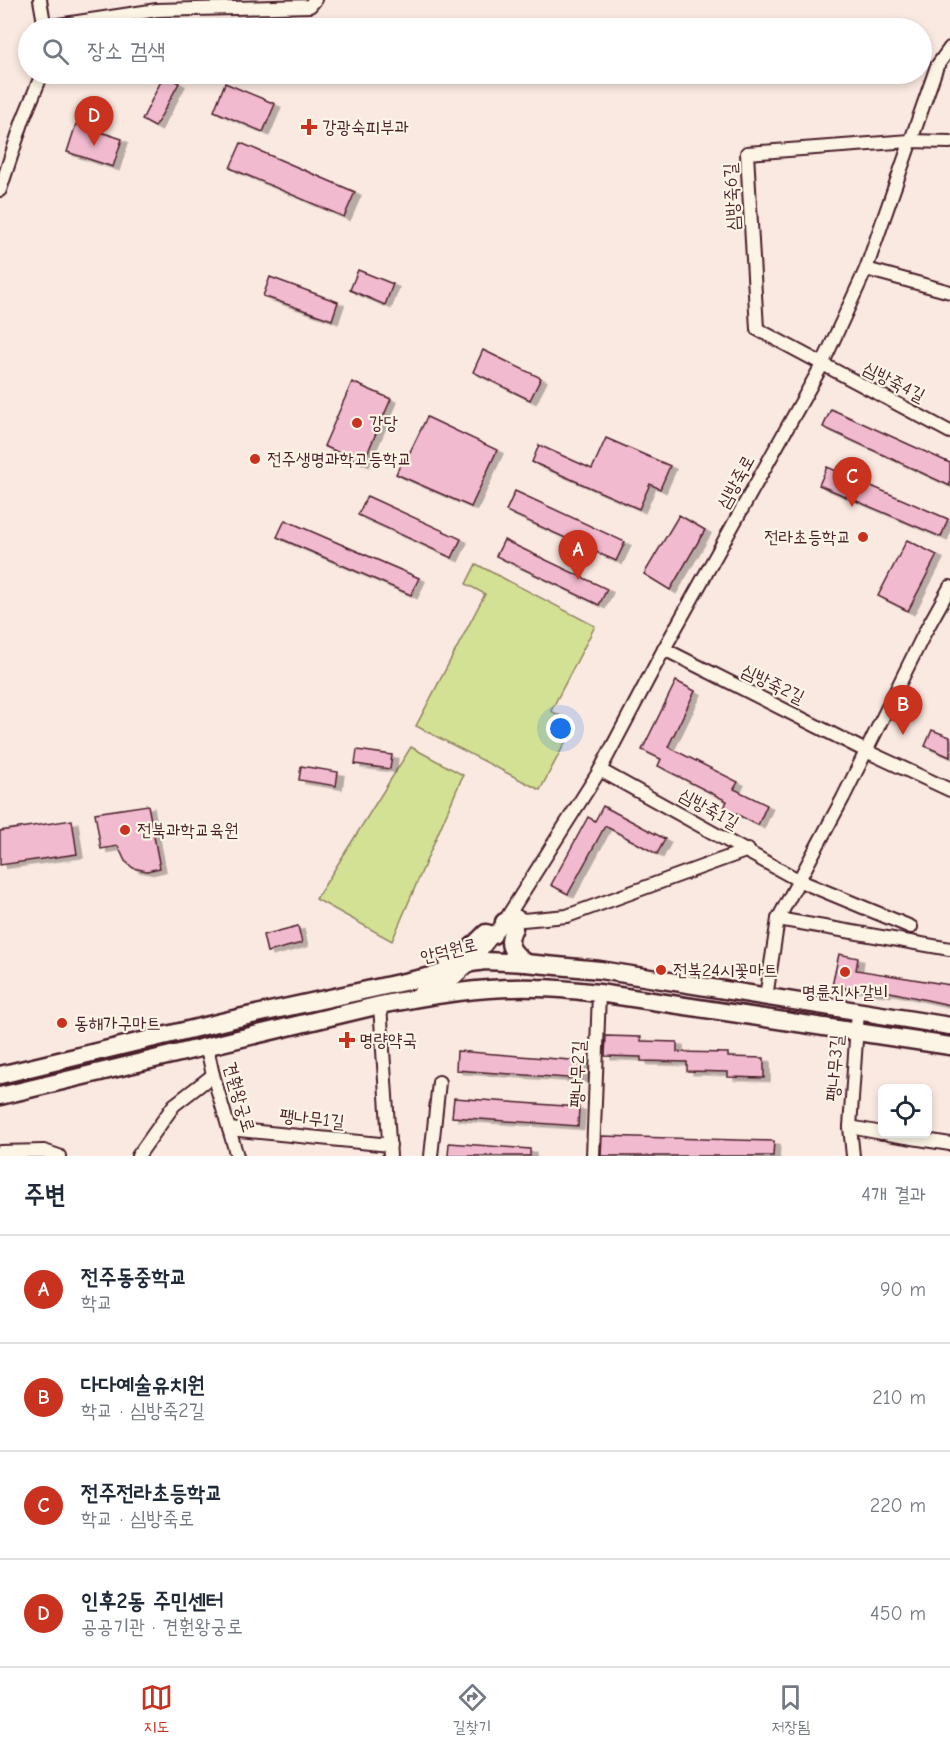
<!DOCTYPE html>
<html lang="ko">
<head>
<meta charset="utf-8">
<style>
	:root { --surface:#fff; --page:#f2f2f3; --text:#1f2937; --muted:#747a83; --line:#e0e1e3; --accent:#c8321e }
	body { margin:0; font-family:"Comic Neue","Poor Story",sans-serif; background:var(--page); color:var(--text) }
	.controls { position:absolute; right:18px; bottom:18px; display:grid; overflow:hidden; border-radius:9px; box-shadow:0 3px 9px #0003 }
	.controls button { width:54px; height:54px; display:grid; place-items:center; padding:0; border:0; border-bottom:2px solid var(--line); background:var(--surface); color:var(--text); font:30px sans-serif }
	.you { position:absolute; left:561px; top:729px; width:21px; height:21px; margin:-15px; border:4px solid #fff; border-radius:50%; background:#1a73e8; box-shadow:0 0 0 9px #1a73e833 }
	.badge { display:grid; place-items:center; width:39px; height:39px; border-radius:50%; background:var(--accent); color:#fff; font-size:20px; font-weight:700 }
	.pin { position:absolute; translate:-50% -50px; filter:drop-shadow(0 2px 3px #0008) }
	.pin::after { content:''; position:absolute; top:32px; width:21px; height:18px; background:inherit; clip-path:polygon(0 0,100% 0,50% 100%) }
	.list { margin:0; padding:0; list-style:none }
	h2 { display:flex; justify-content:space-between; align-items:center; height:78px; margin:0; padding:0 24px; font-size:26px }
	h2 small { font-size:20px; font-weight:400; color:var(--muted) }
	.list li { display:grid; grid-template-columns:39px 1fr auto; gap:18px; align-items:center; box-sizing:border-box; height:108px; padding:0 24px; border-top:2px solid var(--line) }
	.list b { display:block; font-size:22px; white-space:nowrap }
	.list p { margin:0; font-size:20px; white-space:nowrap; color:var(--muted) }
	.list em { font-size:20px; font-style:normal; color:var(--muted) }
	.icon { flex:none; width:33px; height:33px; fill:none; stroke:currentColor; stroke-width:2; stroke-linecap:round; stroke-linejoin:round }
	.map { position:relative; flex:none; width:950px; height:1156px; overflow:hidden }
	.search { position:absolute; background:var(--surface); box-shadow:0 3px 9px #0003; left:18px; right:18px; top:18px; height:66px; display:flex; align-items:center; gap:15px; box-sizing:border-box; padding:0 21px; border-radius:33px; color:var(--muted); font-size:22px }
	.sheet { height:510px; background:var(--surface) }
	nav { display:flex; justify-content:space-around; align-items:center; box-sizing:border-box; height:84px; border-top:2px solid var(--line); background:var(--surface); font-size:16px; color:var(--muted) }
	nav a { display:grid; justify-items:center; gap:3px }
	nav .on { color:var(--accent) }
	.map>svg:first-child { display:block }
	.green { fill:#d3e194; stroke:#8e8060; stroke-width:1.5 }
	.building { fill:#f2bacf; stroke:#4a1f2b; stroke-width:1.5; filter:url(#shadow) }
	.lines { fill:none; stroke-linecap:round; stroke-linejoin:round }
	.street-casing { stroke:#4a1f2b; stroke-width:16 }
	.secondary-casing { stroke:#4a1f2b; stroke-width:21 }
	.street { stroke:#fcf5e5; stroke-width:12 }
	.secondary { stroke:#fcf5e5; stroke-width:16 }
	.poi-dot { fill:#c8321e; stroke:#fcf5e5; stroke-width:2 }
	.labels { text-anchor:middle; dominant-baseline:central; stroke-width:4.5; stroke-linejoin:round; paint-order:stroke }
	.poi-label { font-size:18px; fill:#4a1f2b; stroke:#fcf5e5; text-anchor:start }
	.street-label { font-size:18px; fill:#4a1f2b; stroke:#fcf5e5 }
</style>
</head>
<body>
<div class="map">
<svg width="950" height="1156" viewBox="0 0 950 1156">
	<defs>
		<filter id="shadow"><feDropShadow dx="6" dy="3.5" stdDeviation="0" flood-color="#0004"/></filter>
	</defs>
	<rect width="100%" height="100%" fill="#fae9e1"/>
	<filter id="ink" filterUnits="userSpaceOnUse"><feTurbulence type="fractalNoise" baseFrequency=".0167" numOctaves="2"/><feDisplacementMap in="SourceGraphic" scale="12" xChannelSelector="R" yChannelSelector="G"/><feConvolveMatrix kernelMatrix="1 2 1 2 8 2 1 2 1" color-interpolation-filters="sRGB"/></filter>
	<g filter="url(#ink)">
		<g class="green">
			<path d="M476,564L595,626L551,711L575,724L540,790L416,726L485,594L466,584Z"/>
			<path d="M411,747L463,775L392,941L316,899Z"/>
		</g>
		<g class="building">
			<path d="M164,75L179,83L155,127L142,120Z"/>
			<path d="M225,83L275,104L263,132L214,111Z"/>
			<path d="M76,124L122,139L113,167L67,152Z"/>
			<path d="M241,143L355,192L344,217L230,168Z"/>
			<path d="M358,270L393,284L385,305L350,290Z"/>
			<path d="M270,277L338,302L332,320L263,296Z"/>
			<path d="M483,350L541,378L530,400L473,372Z"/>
			<path d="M352,382L391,399L363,463L324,446Z"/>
			<path d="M831,409L950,463V486L823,427Z"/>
			<path d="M427,417L497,450L471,507L396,474L404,457L407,458Z"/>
			<path d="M606,438L670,466L660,489L650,484L639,509L532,462L539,445L592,469Z"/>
			<path d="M827,467L948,519L941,537L819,485Z"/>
			<path d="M515,491L625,542L616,561L506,511Z"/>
			<path d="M367,496L461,539L452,558L358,515Z"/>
			<path d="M679,515L705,530L670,590L644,574Z"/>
			<path d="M285,520L419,578L411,595L277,537Z"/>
			<path d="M504,540L607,589L599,605L496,556Z"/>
			<path d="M907,540L937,555L908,611L878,596Z"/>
			<path d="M676,681L695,691L668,747L738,782L734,789L767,805L758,825L724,808L727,801L658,766L661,759L642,750Z"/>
			<path d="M932,730L950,737V757L925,746Z"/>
			<path d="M357,750L392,755L390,769L355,764Z"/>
			<path d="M301,766L338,772L336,786L299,780Z"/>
			<path d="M148,805L160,868L147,871L133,868L125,861L118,846L101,849L95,813Z"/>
			<path d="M603,806L665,839L657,854L605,826L568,894L551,885L588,817L595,821Z"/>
			<path d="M72,820L77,854L0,865V831Z"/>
			<path d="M298,926L302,943L267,952L263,935Z"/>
			<path d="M839,954L858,958L856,970L950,985V1005L886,991L885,993L832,986Z"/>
			<path d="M606,1036L641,1037V1041L677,1042V1052L728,1053V1057L764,1058V1078L728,1077V1072L687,1071V1062L641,1061V1057L605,1056Z"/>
			<path d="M457,1051L583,1061L581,1079L456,1070Z"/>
			<path d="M454,1098L579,1107L578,1126L452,1117Z"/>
			<path d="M602,1136L774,1141L773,1156H601Z"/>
			<path d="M449,1143L530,1149V1156H448Z"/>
		</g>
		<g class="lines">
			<defs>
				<g id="street">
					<path d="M40,0L45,28"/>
					<path d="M45,27L157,10L310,6L315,0"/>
					<path d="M950,142L910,141L747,153L757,329L950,432"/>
					<path d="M0,190L23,120L42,74"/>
					<path d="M866,269L950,292"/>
					<path d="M664,649L866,751L950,790"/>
					<path d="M600,770L800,881L911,927"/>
					<path d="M511,913L523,920L567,916L748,850"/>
					<path d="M778,919L950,949"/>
					<path d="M420,991L448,984L471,963L504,922L600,770L664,649L822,365L866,269L937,66L950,48"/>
					<path d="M766,997L778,919L843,798L925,632L950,587"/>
					<path d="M380,1005L390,1156"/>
					<path d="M207,1048L213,1075L237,1156"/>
					<path d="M850,1127L882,1133"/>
					<path d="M229,1129L390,1145"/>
					<path d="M888,1134L950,1144"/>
					<path d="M0,1152L44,1151L59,1156"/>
					<path d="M138,1156L174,1105L213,1075"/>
					<path d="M431,1156L439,1082"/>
					<path d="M593,1156L599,993"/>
					<path d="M853,1156L850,1127L858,1011"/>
				</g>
				<g id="secondary">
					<path d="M504,922L514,928C505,946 512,951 525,963"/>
					<path d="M448,963L464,955L486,933L493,935"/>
					<path d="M0,1075L238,1018L436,975L471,963L485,961L525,963L600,970L950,1026"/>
					<path d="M0,1096L380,1005C432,995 485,986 538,988C558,988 579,991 599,993L950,1046"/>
				</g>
			</defs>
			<use href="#street" class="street-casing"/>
			<use href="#secondary" class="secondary-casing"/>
			<use href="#street" class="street"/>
			<use href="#secondary" class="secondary"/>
		</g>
	</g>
	<g class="poi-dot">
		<path d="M306 118h6v6h6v6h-6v6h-6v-6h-6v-6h6z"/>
		<circle cx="357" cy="423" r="6"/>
		<circle cx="255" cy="459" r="6"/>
		<circle cx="863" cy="537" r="6"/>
		<circle cx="125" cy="830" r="6"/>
		<circle cx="661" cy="970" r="6"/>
		<circle cx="845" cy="972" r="6"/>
		<circle cx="62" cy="1023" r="6"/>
		<path d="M344 1031h6v6h6v6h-6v6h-6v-6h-6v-6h6z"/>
	</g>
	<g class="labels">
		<g class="poi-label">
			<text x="322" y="127">강광숙피부과</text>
			<text x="369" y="423">강당</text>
			<text x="267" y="459">전주생명과학고등학교</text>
			<text x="851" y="537" text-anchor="end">전라초등학교</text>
			<text x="137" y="830">전북과학교육원</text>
			<text x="673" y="970">전북24시꽃마트</text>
			<text x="845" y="992" text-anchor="middle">명륜진사갈비</text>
			<text x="74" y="1023">동해가구마트</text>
			<text x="359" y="1040">명량약국</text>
		</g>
		<g class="street-label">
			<text transform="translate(732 197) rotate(-93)">심방죽6길</text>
			<text transform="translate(894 382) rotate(27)">심방죽4길</text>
			<text transform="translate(736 482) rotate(-61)">심방죽로</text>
			<text transform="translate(773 684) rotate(26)">심방죽2길</text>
			<text transform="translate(709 809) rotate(29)">심방죽1길</text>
			<text transform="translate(449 951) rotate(-13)">안덕원로</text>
			<text transform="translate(835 1068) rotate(-86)">팽나무3길</text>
			<text transform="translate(578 1074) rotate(-88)">팽나무2길</text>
			<text transform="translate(239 1097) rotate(74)">견훤왕궁로</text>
			<text transform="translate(312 1119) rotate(6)">팽나무1길</text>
		</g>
	</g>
</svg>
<div class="controls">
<button><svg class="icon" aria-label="locate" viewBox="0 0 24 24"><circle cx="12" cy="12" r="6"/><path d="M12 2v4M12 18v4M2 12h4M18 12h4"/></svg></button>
</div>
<div class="you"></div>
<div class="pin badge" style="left:578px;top:580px">A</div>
<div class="pin badge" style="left:903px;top:735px">B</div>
<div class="pin badge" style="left:852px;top:507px">C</div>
<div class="pin badge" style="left:94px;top:146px">D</div>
<div class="search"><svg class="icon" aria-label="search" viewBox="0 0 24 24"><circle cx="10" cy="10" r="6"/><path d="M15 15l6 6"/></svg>장소 검색</div>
</div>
<section class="sheet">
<h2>주변<small>4개 결과</small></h2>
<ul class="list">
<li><span class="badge">A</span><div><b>전주동중학교</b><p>학교</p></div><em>90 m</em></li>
<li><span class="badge">B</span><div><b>다다예술유치원</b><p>학교 · 심방죽2길</p></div><em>210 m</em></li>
<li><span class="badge">C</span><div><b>전주전라초등학교</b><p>학교 · 심방죽로</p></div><em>220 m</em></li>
<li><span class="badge">D</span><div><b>인후2동 주민센터</b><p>공공기관 · 견훤왕궁로</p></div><em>450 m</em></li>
</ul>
</section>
<nav>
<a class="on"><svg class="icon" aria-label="map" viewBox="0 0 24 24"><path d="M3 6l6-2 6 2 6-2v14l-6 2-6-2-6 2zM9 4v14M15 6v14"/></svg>지도</a>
<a><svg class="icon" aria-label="directions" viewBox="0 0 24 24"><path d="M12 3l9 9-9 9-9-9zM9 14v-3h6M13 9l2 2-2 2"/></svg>길찾기</a>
<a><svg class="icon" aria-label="saved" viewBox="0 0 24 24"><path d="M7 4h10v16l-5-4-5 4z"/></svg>저장됨</a>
</nav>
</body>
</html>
